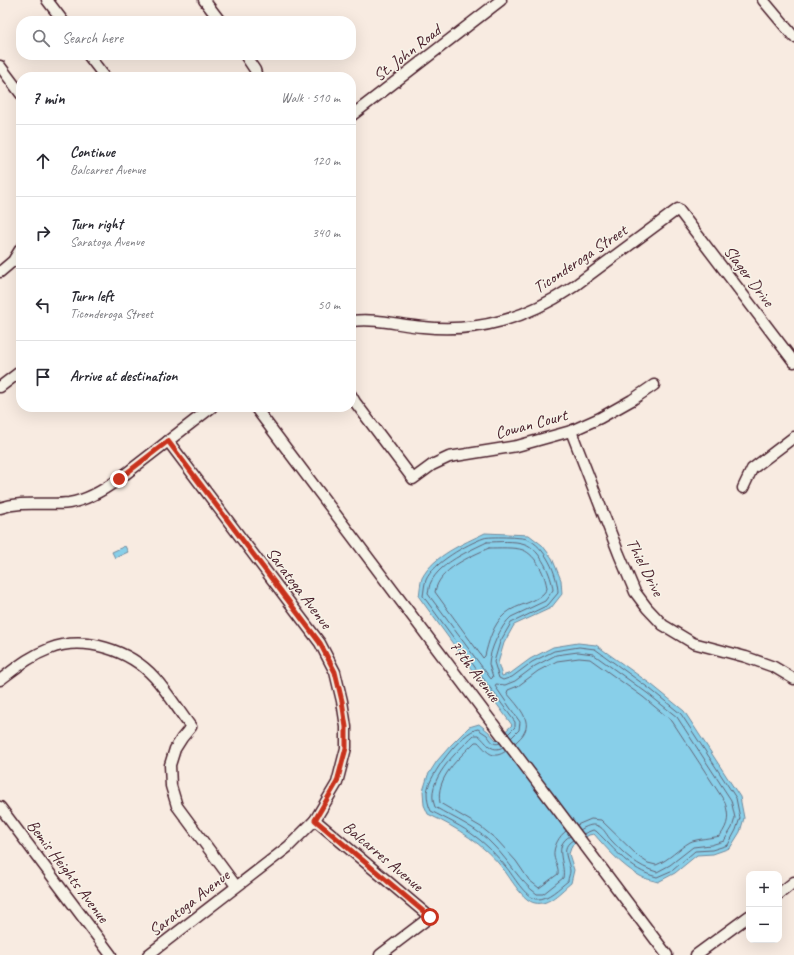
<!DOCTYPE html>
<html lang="en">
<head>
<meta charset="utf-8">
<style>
	:root { --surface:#fff; --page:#f7f7f7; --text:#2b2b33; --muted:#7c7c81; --line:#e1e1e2 }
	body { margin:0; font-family:Caveat,sans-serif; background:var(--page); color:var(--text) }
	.controls { position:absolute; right:12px; bottom:12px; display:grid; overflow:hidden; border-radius:8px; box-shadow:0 4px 16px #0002 }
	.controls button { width:36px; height:36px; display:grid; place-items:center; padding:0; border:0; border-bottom:1px solid var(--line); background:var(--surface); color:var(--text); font:20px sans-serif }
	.stop { position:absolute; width:12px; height:12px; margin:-9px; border:3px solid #c8321e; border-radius:50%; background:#fff }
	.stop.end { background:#c8321e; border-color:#fff; box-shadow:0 1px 4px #0008 }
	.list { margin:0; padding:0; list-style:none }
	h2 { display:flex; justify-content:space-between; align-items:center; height:52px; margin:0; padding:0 16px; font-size:17px }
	h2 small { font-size:13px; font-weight:400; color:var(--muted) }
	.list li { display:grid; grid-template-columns:26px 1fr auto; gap:12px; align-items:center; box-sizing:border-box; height:72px; padding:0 16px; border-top:1px solid var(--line) }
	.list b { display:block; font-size:15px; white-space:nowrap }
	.list p { margin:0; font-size:13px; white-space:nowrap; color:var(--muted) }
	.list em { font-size:13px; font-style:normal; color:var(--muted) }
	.icon { flex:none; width:22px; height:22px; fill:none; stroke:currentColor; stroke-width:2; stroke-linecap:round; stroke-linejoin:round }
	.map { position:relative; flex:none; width:794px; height:955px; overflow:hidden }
	.search { position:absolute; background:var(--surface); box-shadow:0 4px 16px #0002; left:16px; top:16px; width:340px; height:44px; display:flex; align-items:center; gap:10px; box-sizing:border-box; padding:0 14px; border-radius:16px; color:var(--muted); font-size:15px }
	.panel { position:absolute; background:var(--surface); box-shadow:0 4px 16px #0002; left:16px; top:72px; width:340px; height:340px; border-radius:16px }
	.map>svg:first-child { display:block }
	.water { fill:#88cfe9; stroke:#6f899d }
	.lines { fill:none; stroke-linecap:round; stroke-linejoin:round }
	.shore { stroke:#636577; stroke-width:1 }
	.minor-casing { stroke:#4a1f2b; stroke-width:13 }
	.minor { stroke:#f7f3e8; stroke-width:10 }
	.route { stroke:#c8321e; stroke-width:5 }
	.labels { text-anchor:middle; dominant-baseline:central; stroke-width:3; stroke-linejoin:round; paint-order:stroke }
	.street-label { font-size:17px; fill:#4a1f2b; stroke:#f7f3e8 }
</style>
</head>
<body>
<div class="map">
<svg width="794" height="955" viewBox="0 0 794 955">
	<rect width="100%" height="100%" fill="#f8ebe1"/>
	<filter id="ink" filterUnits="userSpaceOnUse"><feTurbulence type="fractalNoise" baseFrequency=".025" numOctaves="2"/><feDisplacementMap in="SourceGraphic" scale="8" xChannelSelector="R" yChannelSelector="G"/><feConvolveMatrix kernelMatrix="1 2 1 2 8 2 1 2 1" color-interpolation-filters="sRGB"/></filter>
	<g filter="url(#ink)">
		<g class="water">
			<path d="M485,533L529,535L542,545L552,558L561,580L562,594L551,608L514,625L504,643L498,663L502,676L511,673L530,659L553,647L578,643L596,645L652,685L684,711L740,797L744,818L740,832L730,848L713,854L697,855L675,873L658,882C652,880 645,879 640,876C622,866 607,849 594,834L589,835L572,845L569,854L574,870L571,883C561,891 549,906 535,903C523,901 511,879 504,870C484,844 457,828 428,814L424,805L423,791L428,775L437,761L451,745L469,727L479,724L489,732L496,740L512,725L419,597C420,591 420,584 422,578C434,555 463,544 485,533Z"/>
			<path d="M125,546L128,552L115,558L112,552Z"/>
		</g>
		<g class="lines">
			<g class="shore">
				<path d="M487,542C499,542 514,540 525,544C540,549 552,576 553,590L545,601L511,617C501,625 489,652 489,664C490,668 492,673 493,677L491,679L428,594C429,590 429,585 431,582C440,563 469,551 487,542Z"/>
				<path d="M489,548C498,548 515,547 523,550C536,555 546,576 547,589C538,604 517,603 505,614C493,624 488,643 485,656L483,658L435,592C439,569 469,557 489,548Z"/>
				<path d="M508,734L515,727V722L423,596C424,591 424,585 426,580C433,563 467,544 484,538C489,536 522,537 527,539C545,546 558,575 558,593L548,605L511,623L500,642L494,662L499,678L503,680L512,677L532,662L554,651L579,647L595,649L650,689L681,714L736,798L740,818L736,830L728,845L712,850L695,851L673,870L657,877C629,870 616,850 596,831L593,830L583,834"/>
				<path d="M511,738L519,730L520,722L495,686L496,684L505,685L515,681L535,666L556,655L578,652L593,654L647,693L677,717L731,800L735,818L732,828L724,841L711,845L693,847L670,865L657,872C638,867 624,854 611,840C607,836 604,828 598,826C592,823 585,827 580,830"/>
				<path d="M500,743C493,746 491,740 487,735C484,733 481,731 478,729C462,731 429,775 427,792C427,799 428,805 431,811C446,819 462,826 476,837C487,845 497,856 506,867C513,875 525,898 537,899C548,900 560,887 568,881C568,878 570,874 570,871C569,859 559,848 573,840"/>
				<path d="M515,743C519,739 523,736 525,731C531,718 515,703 507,693L508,690L518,686L538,671L557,661L579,658L590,659L643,697L672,721L725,802C729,817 729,823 720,836C712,838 696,839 690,842C678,849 669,860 656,865L648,863L639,857L601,820L591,819L577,825"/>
				<path d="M503,747C491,754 486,741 478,735H474C457,752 424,780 435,807C455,819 478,828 494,846C509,861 520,882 537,894H543L563,878C566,863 552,846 570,836"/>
				<path d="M506,751C492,761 487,751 478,742H475C459,758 435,778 440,803L481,827L497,840L516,861L529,880L539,888L558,874C559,867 555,863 554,856C553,847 559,836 566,831"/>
			</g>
			<defs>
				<g id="minor">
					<path d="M47,0L63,21"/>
					<path d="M204,0L220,21"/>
					<path d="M763,0L794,37"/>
					<path d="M88,55L105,77"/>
					<path d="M245,55L255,70L257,77"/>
					<path d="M0,66L21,94"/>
					<path d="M351,116L501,0"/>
					<path d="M0,272L13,261L21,248"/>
					<path d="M351,321C379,318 397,325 423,327C479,333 527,318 573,287L678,209L794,362"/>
					<path d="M0,387L21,371"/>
					<path d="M351,395L355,402L413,479L432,465L449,457L517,446L571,431L600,418L632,400L654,385"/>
					<path d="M255,407L667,955"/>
					<path d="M571,431L619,554L635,592L647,608L663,625L693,643L746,657L774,667L794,679"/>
					<path d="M743,488L752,469L794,437"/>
					<path d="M0,508C23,500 45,506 69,503C88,500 104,490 119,479L212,407"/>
					<path d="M0,680C16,668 30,656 49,649C84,635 130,650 155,678C168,693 179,711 191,727L182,738L175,749L170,765L171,786L177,806L236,886"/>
					<path d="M0,807L111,955"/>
					<path d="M315,820L430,917L380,955"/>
					<path d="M779,894L794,882"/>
					<path d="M148,955L288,847L315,820L337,783L346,748V727L342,701L335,672L320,643L168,441"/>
					<path d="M696,955L749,916"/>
				</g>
			</defs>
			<use href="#minor" class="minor-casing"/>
			<use href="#minor" class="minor"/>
		</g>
	</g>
	<g class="lines" filter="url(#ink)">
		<path class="route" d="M119,479L168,441L320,643L335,672L342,701L346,727V748L337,782L315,820L430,917"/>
	</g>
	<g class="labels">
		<g class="street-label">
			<text transform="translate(407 53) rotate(-38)">St. John Road</text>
			<text transform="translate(580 259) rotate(-34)">Ticonderoga Street</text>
			<text transform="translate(749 276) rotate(53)">Slager Drive</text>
			<text transform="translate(531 424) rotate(-15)">Cowan Court</text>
			<text transform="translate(645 567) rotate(63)">Thiel Drive</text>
			<text transform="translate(299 588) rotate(53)">Saratoga Avenue</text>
			<text transform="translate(475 671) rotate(53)">77th Avenue</text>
			<text transform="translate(383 856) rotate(40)">Balcarres Avenue</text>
			<text transform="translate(68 871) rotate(53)">Bemis Heights Avenue</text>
			<text transform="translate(189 903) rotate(-38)">Saratoga Avenue</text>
		</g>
	</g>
</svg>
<div class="controls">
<button>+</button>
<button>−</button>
</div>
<div class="stop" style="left:430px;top:917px"></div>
<div class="stop end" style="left:119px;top:479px"></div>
<div class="search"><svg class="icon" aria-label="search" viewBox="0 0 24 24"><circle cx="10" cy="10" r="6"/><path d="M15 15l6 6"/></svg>Search here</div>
<section class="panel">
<h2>7 min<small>Walk · 510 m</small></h2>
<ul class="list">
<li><svg class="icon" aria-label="ahead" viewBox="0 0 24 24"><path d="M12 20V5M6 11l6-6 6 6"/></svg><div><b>Continue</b><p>Balcarres Avenue</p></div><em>120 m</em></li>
<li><svg class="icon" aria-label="right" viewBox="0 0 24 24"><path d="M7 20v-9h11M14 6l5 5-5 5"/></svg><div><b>Turn right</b><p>Saratoga Avenue</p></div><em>340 m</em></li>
<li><svg class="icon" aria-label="left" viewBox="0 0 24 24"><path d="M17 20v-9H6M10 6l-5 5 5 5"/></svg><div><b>Turn left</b><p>Ticonderoga Street</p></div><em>50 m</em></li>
<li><svg class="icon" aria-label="arrive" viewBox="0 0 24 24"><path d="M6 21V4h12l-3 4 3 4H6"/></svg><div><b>Arrive at destination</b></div></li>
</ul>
</section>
</div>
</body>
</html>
